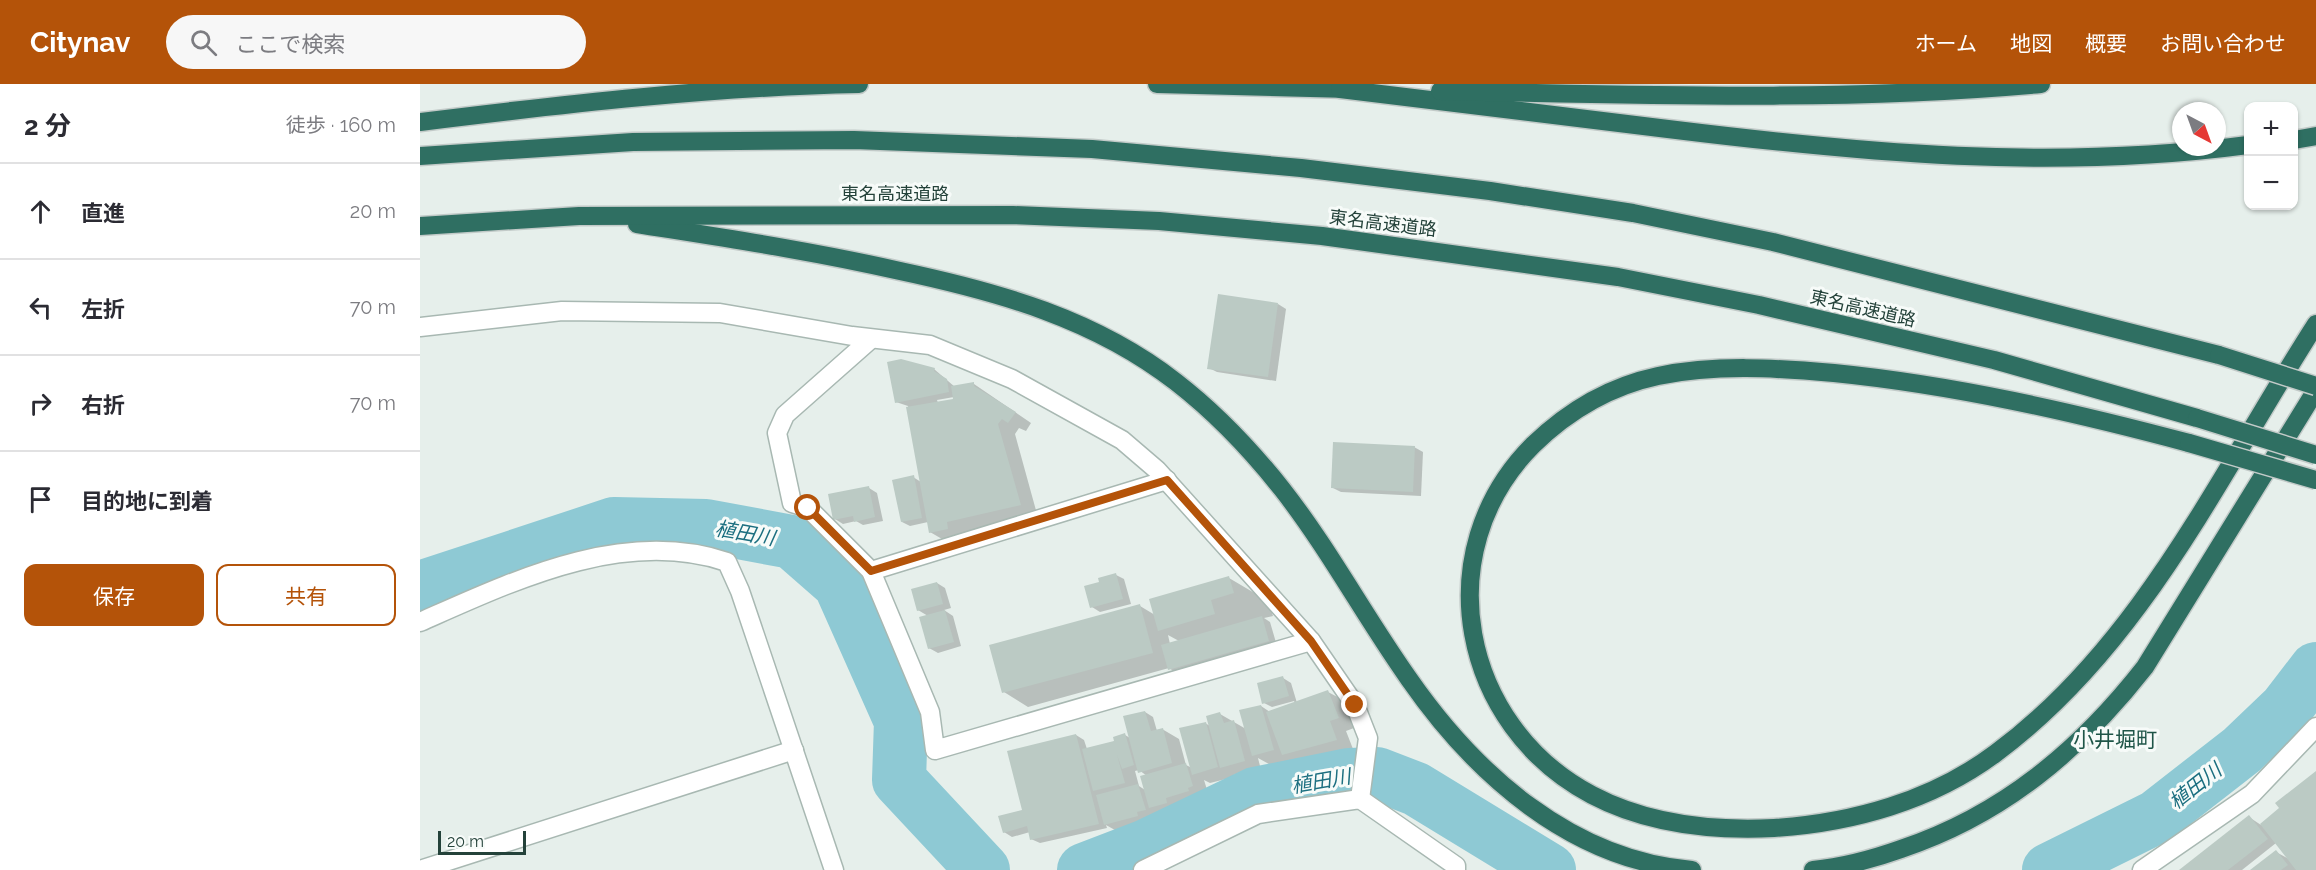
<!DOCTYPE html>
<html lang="ja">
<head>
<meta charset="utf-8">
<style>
	:root { --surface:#fff; --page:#f7f7f7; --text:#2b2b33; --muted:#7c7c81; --line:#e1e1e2; --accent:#b45309 }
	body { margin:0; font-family:Raleway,"Noto Sans JP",sans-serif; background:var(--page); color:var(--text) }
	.controls { position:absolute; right:18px; top:18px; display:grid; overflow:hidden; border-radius:12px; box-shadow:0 2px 4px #0004 }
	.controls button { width:54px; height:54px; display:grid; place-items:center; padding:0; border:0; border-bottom:2px solid var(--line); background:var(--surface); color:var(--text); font:30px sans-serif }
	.compass { position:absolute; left:1752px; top:18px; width:54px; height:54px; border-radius:50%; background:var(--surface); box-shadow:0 2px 4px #0004; rotate:139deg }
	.scale { position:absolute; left:18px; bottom:15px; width:88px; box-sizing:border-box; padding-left:6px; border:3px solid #24423a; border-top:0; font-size:16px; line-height:21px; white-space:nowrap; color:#24423a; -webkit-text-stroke:4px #f7fbf9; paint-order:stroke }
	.stop { position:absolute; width:18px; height:18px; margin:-14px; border:4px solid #b45309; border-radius:50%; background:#fff }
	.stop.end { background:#b45309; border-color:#fff; box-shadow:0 2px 6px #0008 }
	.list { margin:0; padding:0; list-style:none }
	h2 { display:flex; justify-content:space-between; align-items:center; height:78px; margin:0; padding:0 24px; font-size:26px }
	h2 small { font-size:20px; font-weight:400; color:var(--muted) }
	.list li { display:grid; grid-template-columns:39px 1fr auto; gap:18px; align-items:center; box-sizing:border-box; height:96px; padding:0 24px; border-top:2px solid var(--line) }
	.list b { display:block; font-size:22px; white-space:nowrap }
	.list em { font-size:20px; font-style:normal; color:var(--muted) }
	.actions { display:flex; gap:12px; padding:18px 24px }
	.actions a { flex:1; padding:14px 0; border:2px solid var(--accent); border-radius:12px; text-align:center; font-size:21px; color:var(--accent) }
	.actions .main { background:var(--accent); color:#fff }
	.icon { flex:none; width:33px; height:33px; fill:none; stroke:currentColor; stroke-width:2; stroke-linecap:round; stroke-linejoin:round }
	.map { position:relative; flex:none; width:1896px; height:786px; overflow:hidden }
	header { display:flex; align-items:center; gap:36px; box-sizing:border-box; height:84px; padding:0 30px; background:var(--accent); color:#fff }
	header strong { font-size:28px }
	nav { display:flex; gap:33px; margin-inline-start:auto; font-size:21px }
	.search { width:420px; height:54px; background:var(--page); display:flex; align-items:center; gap:15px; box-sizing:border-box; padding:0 21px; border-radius:33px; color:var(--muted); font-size:22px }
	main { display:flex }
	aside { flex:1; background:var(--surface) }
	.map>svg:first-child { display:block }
	.shadow { fill:#0003; fill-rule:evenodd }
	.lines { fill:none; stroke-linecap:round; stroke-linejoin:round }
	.river { stroke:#8ec9d4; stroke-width:54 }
	.building { fill:#bbcac4 }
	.minor-casing { stroke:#a8b8b2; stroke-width:21 }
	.tertiary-casing { stroke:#a8b8b2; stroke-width:21 }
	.motorway-casing { stroke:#c2cac8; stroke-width:21 }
	.minor { stroke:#fff; stroke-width:18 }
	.tertiary { stroke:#fff; stroke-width:18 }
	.motorway { stroke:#2f6f62; stroke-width:18 }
	.motorway-bridge-casing { stroke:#c2cac8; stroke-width:21; stroke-linecap:butt }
	.motorway-bridge { stroke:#2f6f62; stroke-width:18 }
	.route { stroke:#b45309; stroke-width:8 }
	.labels { text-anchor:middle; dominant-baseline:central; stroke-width:6; stroke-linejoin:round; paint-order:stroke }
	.street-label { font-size:18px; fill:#24423a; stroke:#f7fbf9 }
	.water-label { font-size:20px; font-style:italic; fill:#1c6f80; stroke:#f7fbf9 }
	.quarter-label { font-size:21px; fill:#1f5548; stroke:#f7fbf9 }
</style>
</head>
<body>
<header>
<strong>Citynav</strong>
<div class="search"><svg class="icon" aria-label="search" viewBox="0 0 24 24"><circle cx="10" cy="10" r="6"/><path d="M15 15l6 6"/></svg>ここで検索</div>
<nav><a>ホーム</a><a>地図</a><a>概要</a><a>お問い合わせ</a></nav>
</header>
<main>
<aside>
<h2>2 分<small>徒歩 · 160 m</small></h2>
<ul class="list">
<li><svg class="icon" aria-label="ahead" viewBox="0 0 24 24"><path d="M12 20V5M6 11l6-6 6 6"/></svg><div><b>直進</b></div><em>20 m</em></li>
<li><svg class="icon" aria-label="left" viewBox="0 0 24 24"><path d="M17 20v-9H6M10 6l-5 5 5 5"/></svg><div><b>左折</b></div><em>70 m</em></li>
<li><svg class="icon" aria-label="right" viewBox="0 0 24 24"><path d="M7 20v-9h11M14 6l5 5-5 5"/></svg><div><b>右折</b></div><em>70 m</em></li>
<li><svg class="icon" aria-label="arrive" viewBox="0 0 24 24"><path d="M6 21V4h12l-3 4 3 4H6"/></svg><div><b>目的地に到着</b></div></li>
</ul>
<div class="actions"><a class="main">保存</a><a>共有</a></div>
</aside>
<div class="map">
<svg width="1896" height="786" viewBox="0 0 1896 786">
	<rect width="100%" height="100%" fill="#e6efeb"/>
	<g class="shadow">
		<path d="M858,220L866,225L856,297L797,288L789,284Z"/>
		<path d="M514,285L535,303L554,300L611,339L606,347L599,344L595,350L617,430L534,462L510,448L508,438L490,442L482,438L493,393L501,398L488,322L476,318ZM534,313L535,316L518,319L517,316Z"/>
		<path d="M994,363L1003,368L1001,412L921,408L913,404Z"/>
		<path d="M449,404L457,409L463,437L443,441L436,437L423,440L415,435Z"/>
		<path d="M696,491L704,495L711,520L680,528L672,523L681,499Z"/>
		<path d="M809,494L848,517L853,532L844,534L850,538L857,562L758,590L749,584L608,623L584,608L720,522L735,531ZM748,551L759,557L750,560Z"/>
		<path d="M517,499L525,504L531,524L524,526L533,532L541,562L518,569L509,564L508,532L498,526Z"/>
		<path d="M863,594L871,599L877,619L908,608L925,617L934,644L926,647L933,665L858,685L838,674L841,686L818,693L814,690V693L790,699L784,696L789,712L784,713L785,717L762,723L763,728L747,732L740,728L742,735L733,737L734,742L702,750L686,741L687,744L620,759L611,755L610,748L592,753L584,748L604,727L656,651L664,656L667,665L693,658L705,651L710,654L725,628L733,633L737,647L742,645L759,655L766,681L772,684L785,639L790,642L800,630L826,645L841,622L850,628L875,619L874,617L852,623L844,619ZM719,686L727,692L725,706L719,702L715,687Z"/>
		<path d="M1896,689V786H1832L1856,768L1869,775L1856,759L1822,786H1761L1829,733L1841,741L1861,725Z"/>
	</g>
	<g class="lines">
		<g class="river">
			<path d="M0,504L194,440L286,442L372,458L420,500L481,637L479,696L563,786"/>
			<path d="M664,786L724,763L835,710L929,691L957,690L996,705L1129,786"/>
			<path d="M1629,786L1736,733L1822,666L1866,624L1896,585"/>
		</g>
	</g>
	<g class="building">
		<path d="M798,210L858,219L848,293L787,285Z"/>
		<path d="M481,275L515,284L514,287L527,295L529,308L475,319L467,278Z"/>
		<path d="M554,298V302L596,328L588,339L582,335L578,340L601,421L527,438L528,445L509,449L486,323L533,315L531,302Z"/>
		<path d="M913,358L995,362L993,408L911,404Z"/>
		<path d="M494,391L502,434L481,438L472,396Z"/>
		<path d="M449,402L455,433L434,438L433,432L413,436L408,410Z"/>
		<path d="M696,489L703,515L670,524L664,502L679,498L678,494Z"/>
		<path d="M809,492L814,509L791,516L795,530L738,547L729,515Z"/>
		<path d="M517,498L523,520L497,527L491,505Z"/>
		<path d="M720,520L733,569L582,609L569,561Z"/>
		<path d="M525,526L534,558L508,565L499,533Z"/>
		<path d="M842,532L849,557L748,586L741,561Z"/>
		<path d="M863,592L869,612L842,620L837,599Z"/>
		<path d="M908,606L919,634L910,637L917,656L862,671L846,628Z"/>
		<path d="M841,621L854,666L832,672L819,626Z"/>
		<path d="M725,627L731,647L743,644L752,679L718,689L703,632Z"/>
		<path d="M800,628L804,639L814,636L825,677L800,684L786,632Z"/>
		<path d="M786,638L798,683L772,691L759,644Z"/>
		<path d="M705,649L714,681L702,685L697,671L705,699L673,707L662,665L694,657L693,653Z"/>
		<path d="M656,650L679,740L610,756L607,742L583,749L578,732L602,726L587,667Z"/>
		<path d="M766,679L773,702L768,704L769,707L746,714L747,719L729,724L720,692Z"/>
		<path d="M1896,687V786H1876L1840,740L1859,724L1855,719Z"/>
		<path d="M718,700L726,726L717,728L718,732L684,741L676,711Z"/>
		<path d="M1829,731L1848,755L1808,786H1759Z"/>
		<path d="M1856,766L1868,781L1861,786H1830Z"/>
	</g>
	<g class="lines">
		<defs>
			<g id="minor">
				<path d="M0,243L142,227L300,229L432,252L510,261L592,295L702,356L737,386L891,557L935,621L948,654L940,715"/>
				<path d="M451,255L365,331L357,349L372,419L388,424L451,487L510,628L515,666L891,557"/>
				<path d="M451,487L747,396"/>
				<path d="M0,786L374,666"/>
				<path d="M723,786L838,730L940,715L1036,782V786"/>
				<path d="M1722,786L1832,710L1896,643"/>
			</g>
			<path id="tertiary" d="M0,538C93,497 204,443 307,478L320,507L414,786"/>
			<g id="motorway">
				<path d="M737,0L930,5"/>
				<path d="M920,5C1029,18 1138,31 1248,45C1443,69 1631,87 1828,61"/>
				<path d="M1020,7C1221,11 1422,18 1621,0"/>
				<path d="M0,38C146,20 292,3 439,0"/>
				<path d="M1874,56L1896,52"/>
				<path d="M0,72L213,58L434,56L672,65L881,84L1070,107L1213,129L1353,158L1799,271"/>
				<path d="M217,140C305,154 393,167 480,187C579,208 675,235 756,298C796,329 831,366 862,405C909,465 945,533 989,595C1055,690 1151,776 1272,786"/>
				<path d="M0,142L159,132L593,131L739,137L902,152L1198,193L1339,221L1574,276L1777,334"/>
				<path d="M1769,359C1653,328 1534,301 1414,289C1356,284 1296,280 1238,292C1191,302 1148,327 1113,361C1006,468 1041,642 1172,711C1227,740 1293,747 1354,744C1432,739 1512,717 1576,669C1722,561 1800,389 1896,240"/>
				<path d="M1393,786C1423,783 1453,775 1481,765C1583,731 1660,666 1725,583L1896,306"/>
			</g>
		</defs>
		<use href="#minor" class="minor-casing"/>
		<use href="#tertiary" class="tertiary-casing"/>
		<use href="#motorway" class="motorway-casing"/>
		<use href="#minor" class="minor"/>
		<use href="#tertiary" class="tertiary"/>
		<use href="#motorway" class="motorway"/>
		<defs>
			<g id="motorway-bridge">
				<path d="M1799,271L1896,302"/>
				<path d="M1777,334L1896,371"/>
				<path d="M1769,359L1896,396"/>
			</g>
		</defs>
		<use href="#motorway-bridge" class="motorway-bridge-casing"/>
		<use href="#motorway-bridge" class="motorway-bridge"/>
	</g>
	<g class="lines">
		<path class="route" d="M388,424L451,487L747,396L891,557L935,621"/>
	</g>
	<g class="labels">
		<g class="street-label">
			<text x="475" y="109">東名高速道路</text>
			<text transform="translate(963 139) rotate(7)">東名高速道路</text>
			<text transform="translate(1443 224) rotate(13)">東名高速道路</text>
		</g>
		<g class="water-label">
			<text transform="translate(325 449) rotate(10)">植田川</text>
			<text transform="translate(901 697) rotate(-10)">植田川</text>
			<text transform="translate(1775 702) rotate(-38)">植田川</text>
		</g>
		<g class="quarter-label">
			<text x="1695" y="655">小井堀町</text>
		</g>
	</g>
</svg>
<div class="controls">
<button>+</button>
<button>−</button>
</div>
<svg class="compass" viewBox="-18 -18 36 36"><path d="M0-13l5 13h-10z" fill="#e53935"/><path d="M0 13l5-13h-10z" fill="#7c7c81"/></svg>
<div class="scale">20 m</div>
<div class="stop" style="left:388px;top:424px"></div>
<div class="stop end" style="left:935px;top:621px"></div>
</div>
</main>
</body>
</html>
